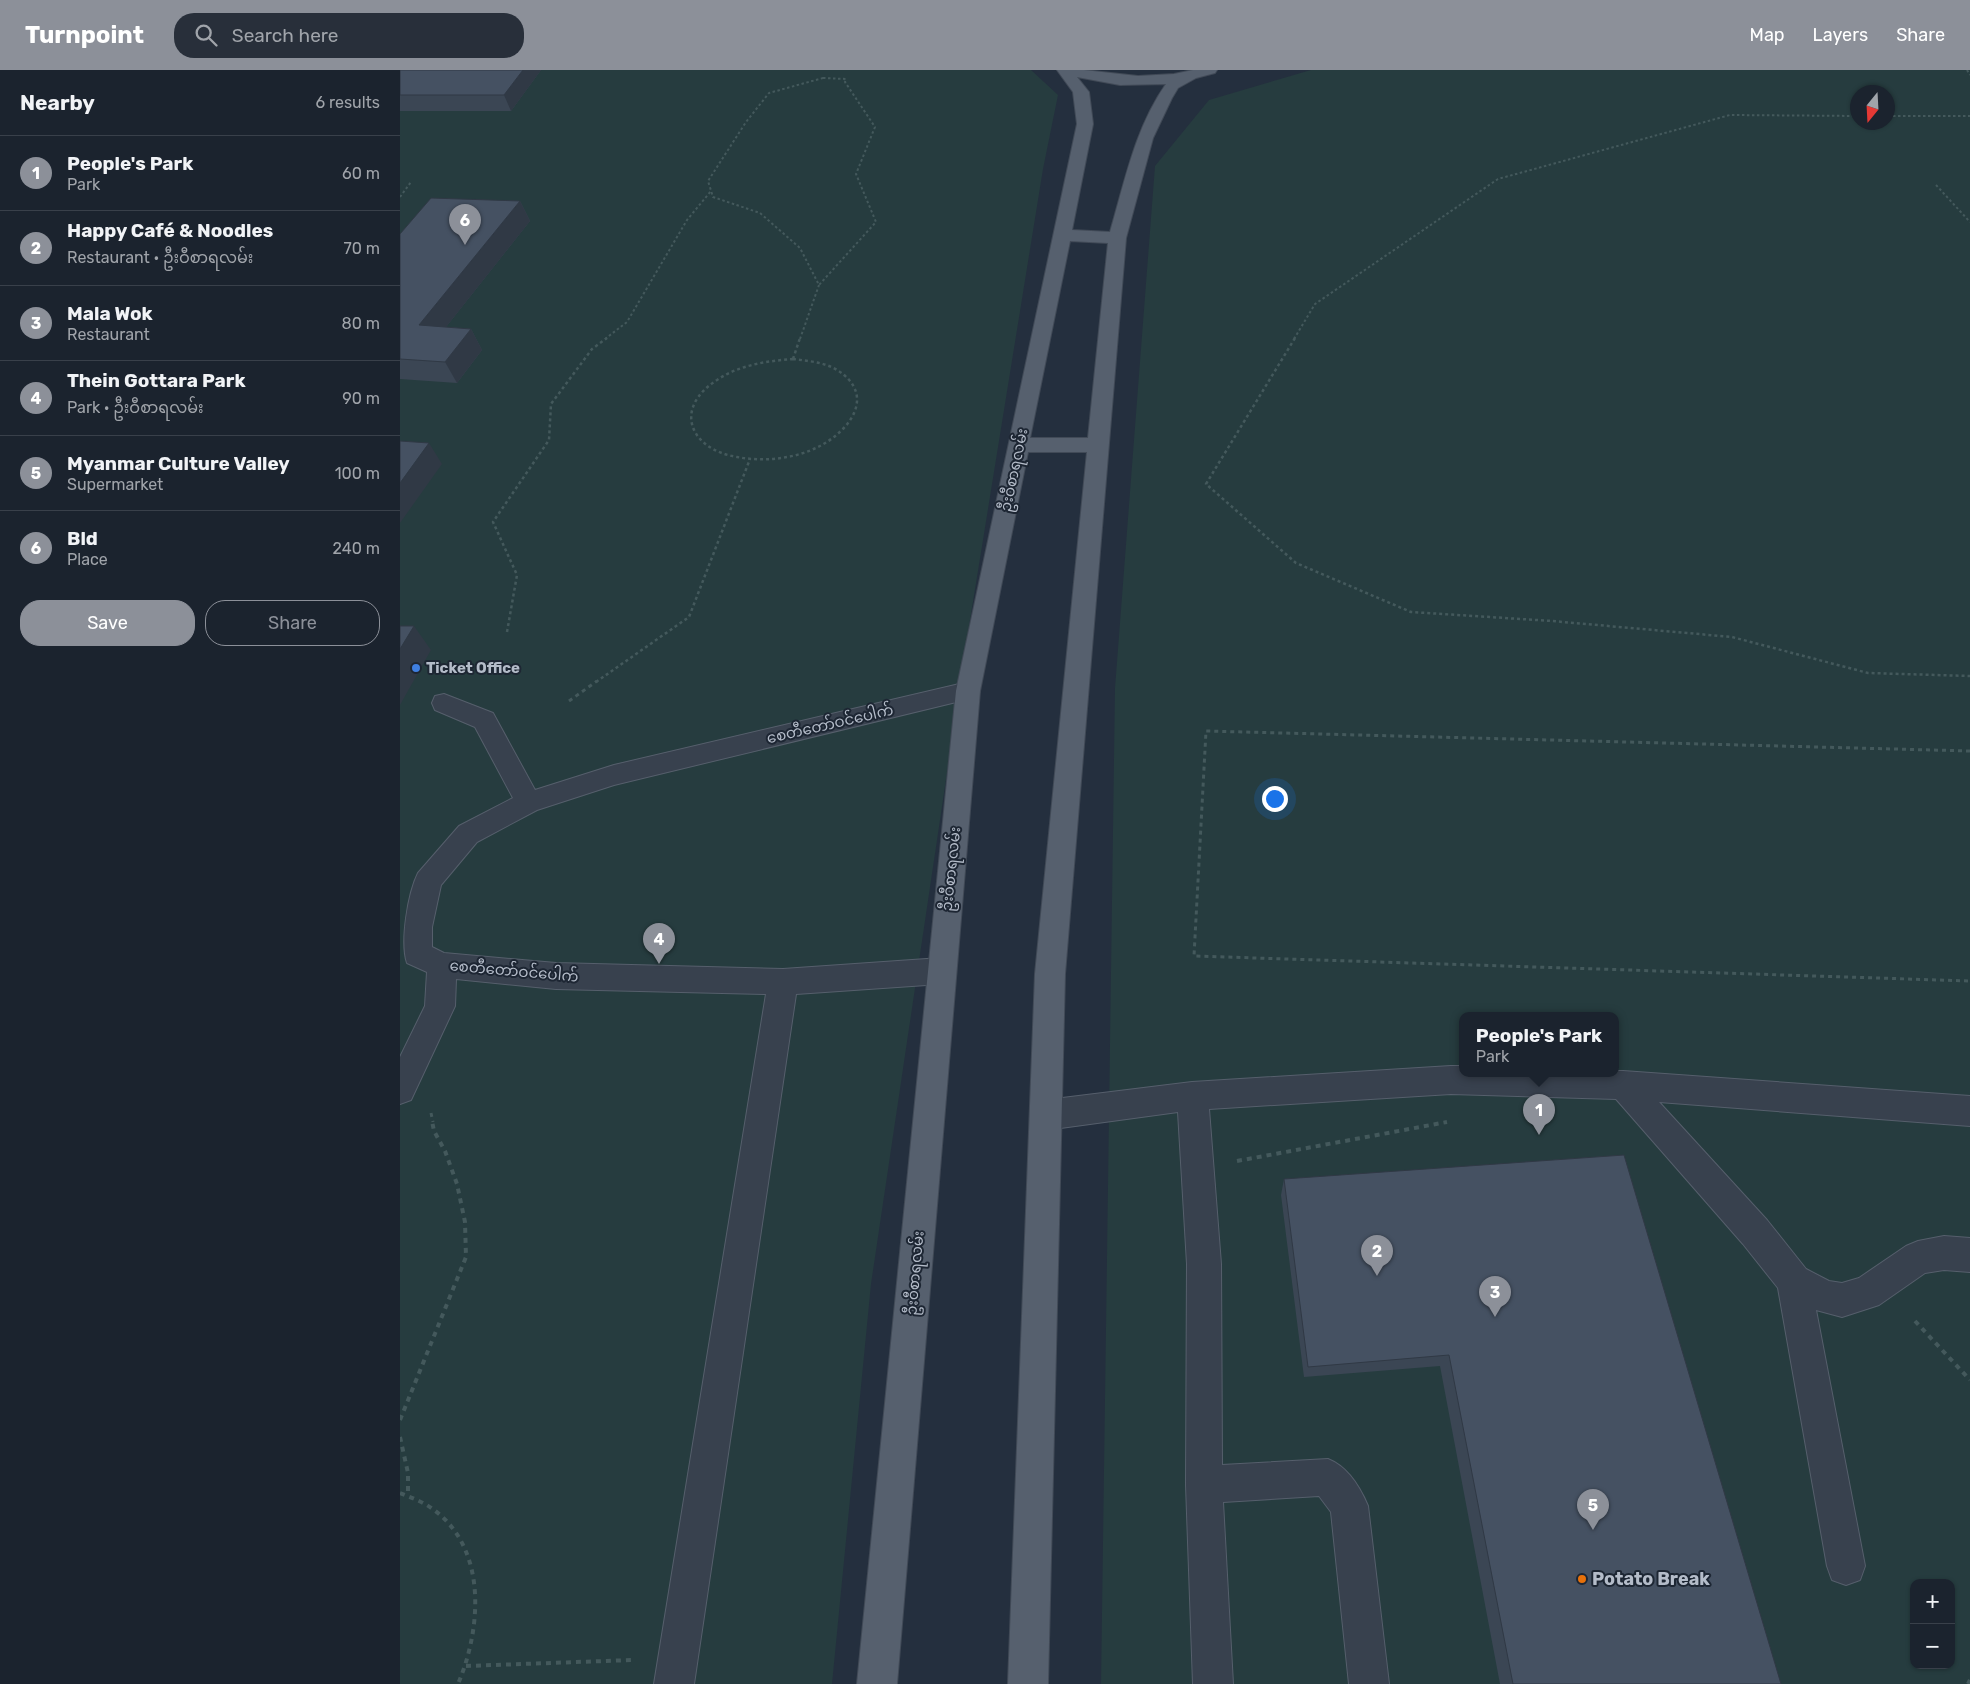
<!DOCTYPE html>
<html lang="en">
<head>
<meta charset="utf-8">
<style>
	:root { --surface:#1b232e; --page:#282f3a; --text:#f1f3f6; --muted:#a0a4aa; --line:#39404a; --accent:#8c9099 }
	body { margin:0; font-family:Rubik,"Noto Sans Myanmar",sans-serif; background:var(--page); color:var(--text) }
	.controls { position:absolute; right:15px; bottom:15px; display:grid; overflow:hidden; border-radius:10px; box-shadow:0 1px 4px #0004 }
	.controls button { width:45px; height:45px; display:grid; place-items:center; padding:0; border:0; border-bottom:1px solid var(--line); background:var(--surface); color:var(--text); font:25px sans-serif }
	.compass { position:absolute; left:1450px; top:15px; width:45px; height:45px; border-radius:50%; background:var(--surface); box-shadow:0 1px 4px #0004; rotate:198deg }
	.you { position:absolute; left:874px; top:728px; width:18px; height:18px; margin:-12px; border:4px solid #fff; border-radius:50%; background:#1a73e8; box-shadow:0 0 0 8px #1a73e833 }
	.badge { display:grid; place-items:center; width:32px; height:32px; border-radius:50%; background:var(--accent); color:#fff; font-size:16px; font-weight:700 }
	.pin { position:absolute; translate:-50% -41px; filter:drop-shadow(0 1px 2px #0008) }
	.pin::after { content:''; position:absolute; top:26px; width:18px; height:15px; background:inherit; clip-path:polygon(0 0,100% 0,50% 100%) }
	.popup { position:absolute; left:1059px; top:942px; width:160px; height:65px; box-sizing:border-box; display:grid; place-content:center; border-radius:10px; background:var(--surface); filter:drop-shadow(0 1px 4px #0005); font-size:16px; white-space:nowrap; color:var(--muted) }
	.popup b { font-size:19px; color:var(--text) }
	.popup::after { content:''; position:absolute; left:50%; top:100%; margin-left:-10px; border:10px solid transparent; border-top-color:var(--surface) }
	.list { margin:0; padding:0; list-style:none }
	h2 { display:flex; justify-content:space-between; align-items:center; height:65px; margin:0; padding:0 20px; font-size:21px }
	h2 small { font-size:16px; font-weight:400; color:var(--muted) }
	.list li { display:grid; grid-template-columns:32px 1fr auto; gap:15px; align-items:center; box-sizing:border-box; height:75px; padding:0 20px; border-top:1px solid var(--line) }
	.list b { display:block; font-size:19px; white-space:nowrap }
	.list p { margin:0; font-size:16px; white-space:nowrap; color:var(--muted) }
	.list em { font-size:16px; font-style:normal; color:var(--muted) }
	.actions { display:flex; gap:10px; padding:15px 20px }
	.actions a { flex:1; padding:11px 0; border:1px solid var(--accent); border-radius:20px; text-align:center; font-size:18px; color:var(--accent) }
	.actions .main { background:var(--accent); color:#fff }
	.icon { flex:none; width:28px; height:28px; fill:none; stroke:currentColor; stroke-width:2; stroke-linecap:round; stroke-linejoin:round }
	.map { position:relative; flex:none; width:1570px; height:1614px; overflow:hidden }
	header { display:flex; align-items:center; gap:30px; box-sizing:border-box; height:70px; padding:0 25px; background:var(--accent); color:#fff }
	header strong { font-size:24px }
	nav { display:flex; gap:28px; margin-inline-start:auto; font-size:18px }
	.search { width:350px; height:45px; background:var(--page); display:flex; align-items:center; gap:12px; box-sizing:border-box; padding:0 18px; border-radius:20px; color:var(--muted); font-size:19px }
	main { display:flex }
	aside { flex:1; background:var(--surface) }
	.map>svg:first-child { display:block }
	.green { fill:#263c3f; fill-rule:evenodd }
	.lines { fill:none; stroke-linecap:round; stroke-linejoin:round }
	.service-casing { stroke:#565f6c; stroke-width:2 }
	.primary-casing { stroke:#414a57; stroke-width:2 }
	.path-far3 { stroke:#44595c; stroke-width:2; stroke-dasharray:2.5 2.5; stroke-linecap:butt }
	.path-far2 { stroke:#44595c; stroke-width:2.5; stroke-dasharray:3 3; stroke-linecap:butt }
	.path-far1 { stroke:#44595c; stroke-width:3; stroke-dasharray:4 4; stroke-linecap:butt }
	.path { stroke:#44595c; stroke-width:4; stroke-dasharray:5 5; stroke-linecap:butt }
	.service { fill:#38414e; fill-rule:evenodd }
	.primary { fill:#56606e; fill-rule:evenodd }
	.wall { fill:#3b4654 }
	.shaded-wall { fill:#303945 }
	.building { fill:#455162; stroke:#303945 }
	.shop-dot { fill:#3f7fe0; stroke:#1d2633; stroke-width:2 }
	.food-dot { fill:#e8710a; stroke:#1d2633; stroke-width:2 }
	.labels { text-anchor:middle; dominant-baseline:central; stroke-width:4; stroke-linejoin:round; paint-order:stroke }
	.street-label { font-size:15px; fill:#b4bcc9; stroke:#1d2633 }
	.poi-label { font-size:15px; font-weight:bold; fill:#b4bcc9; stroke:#1d2633; text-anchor:start }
	.near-poi-label { font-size:18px; font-weight:bold; fill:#b4bcc9; stroke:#1d2633; text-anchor:start }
</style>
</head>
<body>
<header>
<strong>Turnpoint</strong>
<div class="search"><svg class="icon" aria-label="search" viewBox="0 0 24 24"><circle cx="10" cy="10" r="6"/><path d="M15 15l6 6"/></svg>Search here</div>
<nav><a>Map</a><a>Layers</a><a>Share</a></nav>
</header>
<main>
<aside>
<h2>Nearby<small>6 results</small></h2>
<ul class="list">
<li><span class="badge">1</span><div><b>People's Park</b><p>Park</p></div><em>60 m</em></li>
<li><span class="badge">2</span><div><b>Happy Café &amp; Noodles</b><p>Restaurant · ဦးဝီစာရလမ်း</p></div><em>70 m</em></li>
<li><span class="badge">3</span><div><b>Mala Wok</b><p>Restaurant</p></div><em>80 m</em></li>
<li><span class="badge">4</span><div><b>Thein Gottara Park</b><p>Park · ဦးဝီစာရလမ်း</p></div><em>90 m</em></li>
<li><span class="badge">5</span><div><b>Myanmar Culture Valley</b><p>Supermarket</p></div><em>100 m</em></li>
<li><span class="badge">6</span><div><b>Bld</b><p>Place</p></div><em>240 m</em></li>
</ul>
<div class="actions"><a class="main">Save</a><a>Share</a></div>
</aside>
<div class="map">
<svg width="1570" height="1614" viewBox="0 0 1570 1614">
	<rect width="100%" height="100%" fill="#242f3e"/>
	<g class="green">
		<path d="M0,0H631L658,25L643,99L566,575L471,1214L432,1614H0Z"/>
		<path d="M911,0H1570V1614H701L715,618L755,96L809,30ZM1458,22H1488V52H1458ZM1063,946H1215V1004H1063ZM1514,1513H1551V1595H1514Z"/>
	</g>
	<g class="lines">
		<defs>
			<g id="service">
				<path d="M568,612L577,615L580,621L577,627L214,715L137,740L77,772L41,815L32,857V877L44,883L156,893L383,899L541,888L551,892L555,901L551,910L541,914L396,924L294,1614H254L366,924L156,919L56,909L55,936L11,1030L0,1034V987L25,936L27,902L7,893C0,872 8,823 18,803L59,756L113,728L75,657L35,640L32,633L35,626L44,624L93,643L135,720L214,695Z"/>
				<path d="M1051,996H1063V1004H1215V1001H1223L1570,1026V1056L1259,1032L1367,1150L1406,1199L1429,1211L1442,1213L1459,1208L1506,1176L1518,1171L1544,1166L1570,1168V1202L1544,1200L1525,1203L1479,1235L1442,1247L1416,1240L1465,1496L1460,1510L1446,1515L1432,1510L1427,1496L1378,1218L1343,1174L1216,1029L1051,1024L809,1039L821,1194L822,1395L928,1389C948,1397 960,1417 968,1436L989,1614H949L931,1442L919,1426L823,1432L833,1614H793L786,1415L787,1194L778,1042L646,1060L635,1055L630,1045L635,1035L646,1030L792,1012Z"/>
			</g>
			<path id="primary" d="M657,0H684L738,6L774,4L793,0H817L815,3L796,8L778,18L772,28L753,68L726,168L665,904L648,1614H608L635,904L687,382H628L580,621L497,1614H457L556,621L677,54L673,22ZM677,7L720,15L766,14C735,58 725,111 710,162L672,160L693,54L689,22ZM670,171L708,173L688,368H630Z"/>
		</defs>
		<use href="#service" class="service-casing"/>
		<use href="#primary" class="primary-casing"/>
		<g class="path-far3">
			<path d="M1567,0L1570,5"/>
			<path d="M423,8L446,9L445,12L475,57L456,104L476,152L419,215L400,178L360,143L313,127L308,111L346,52L369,23Z"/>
			<path d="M1488,46H1570"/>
			<path d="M1536,115L1570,152"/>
			<path d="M0,127L11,112"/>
			<path d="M205,269L227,252L287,150L311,121"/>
			<path d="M400,269L419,215"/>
			<path d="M894,269L915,234L1098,109L1330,45L1458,46"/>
		</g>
		<g class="path-far2">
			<path d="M895,268L806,414L896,493L1011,542L1152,551L1332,567L1468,603L1570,606"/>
			<path d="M393,289L400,268"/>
			<path d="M393,289C408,291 424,292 437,300C477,325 450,361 418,377C394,389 363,392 337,387C289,379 273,338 317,310C339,295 367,291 393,289Z"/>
			<path d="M107,562L117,505L93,452L149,370L151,334L192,279L207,268"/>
			<path d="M196,612L289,547L350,389"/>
		</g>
		<g class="path-far1">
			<path d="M169,631L197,611"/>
			<path d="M1570,681L806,661L794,886L1570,911"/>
			<path d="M31,1043L33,1052"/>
		</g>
		<g class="path">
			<path d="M837,1091L1047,1052"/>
			<path d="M1515,1251L1570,1310"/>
			<path d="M0,1350L66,1187L65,1152L57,1114L45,1081L34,1061L32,1051"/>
			<path d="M0,1367L8,1403V1425"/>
			<path d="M0,1423C12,1428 24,1432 34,1440C88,1480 81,1560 58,1614"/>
			<path d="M66,1596L233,1590"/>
			<path d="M1568,1614L1570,1610"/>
		</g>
		<use href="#service" class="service"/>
		<use href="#primary" class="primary"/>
	</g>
	<g class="wall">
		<path d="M0,0H141L111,41H0Z"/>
		<path d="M120,131L130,151L46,257L71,259L82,280L57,313L0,309V164Z"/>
		<path d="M884,1109L1381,1614H1100L1040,1296L904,1307L881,1125Z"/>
	</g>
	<g class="shaded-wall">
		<path d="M123,0H141L111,41L104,25Z"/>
		<path d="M120,131L130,151L31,276L19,255Z"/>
		<path d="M71,259L82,280L57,313L45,292Z"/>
		<path d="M29,373L42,394L0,453V413Z"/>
		<path d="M14,556L31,580L0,635V579Z"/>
	</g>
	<g class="building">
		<path d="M0,0H123L104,25H0Z"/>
		<path d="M31,128L120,131L19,255L71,259L45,292L0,289V164Z"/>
		<path d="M0,371L29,373L0,413Z"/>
		<path d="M0,556H14L0,579Z"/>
		<path d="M1224,1085L1381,1614H1113L1049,1285L908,1297L884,1109Z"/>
	</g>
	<circle class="shop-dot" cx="16" cy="598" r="5"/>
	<circle class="food-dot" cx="1182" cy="1509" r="5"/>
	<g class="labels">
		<g class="street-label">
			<text transform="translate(614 400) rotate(-78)">ဦးဝီစာရလမ်း</text>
			<text transform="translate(430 654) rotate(-13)">စေတီတော်ဝင်ပေါက်</text>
			<text transform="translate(551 799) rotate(-84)">ဦးဝီစာရလမ်း</text>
			<text transform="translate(114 901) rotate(5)">စေတီတော်ဝင်ပေါက်</text>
			<text transform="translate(515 1203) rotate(-85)">ဦးဝီစာရလမ်း</text>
		</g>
		<g class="poi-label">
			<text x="26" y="598">Ticket Office</text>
		</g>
		<g class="near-poi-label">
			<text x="1192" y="1509">Potato Break</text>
		</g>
	</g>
</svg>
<div class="controls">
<button>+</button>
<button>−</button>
</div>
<svg class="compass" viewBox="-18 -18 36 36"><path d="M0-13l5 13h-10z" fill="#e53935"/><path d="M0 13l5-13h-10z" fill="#a0a4aa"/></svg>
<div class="you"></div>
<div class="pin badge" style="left:1139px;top:1065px">1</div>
<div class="popup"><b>People's Park</b>Park</div>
<div class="pin badge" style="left:977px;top:1206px">2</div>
<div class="pin badge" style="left:1095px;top:1247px">3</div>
<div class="pin badge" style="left:259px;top:894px">4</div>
<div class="pin badge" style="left:1193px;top:1460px">5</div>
<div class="pin badge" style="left:65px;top:175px">6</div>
</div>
</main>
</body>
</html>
